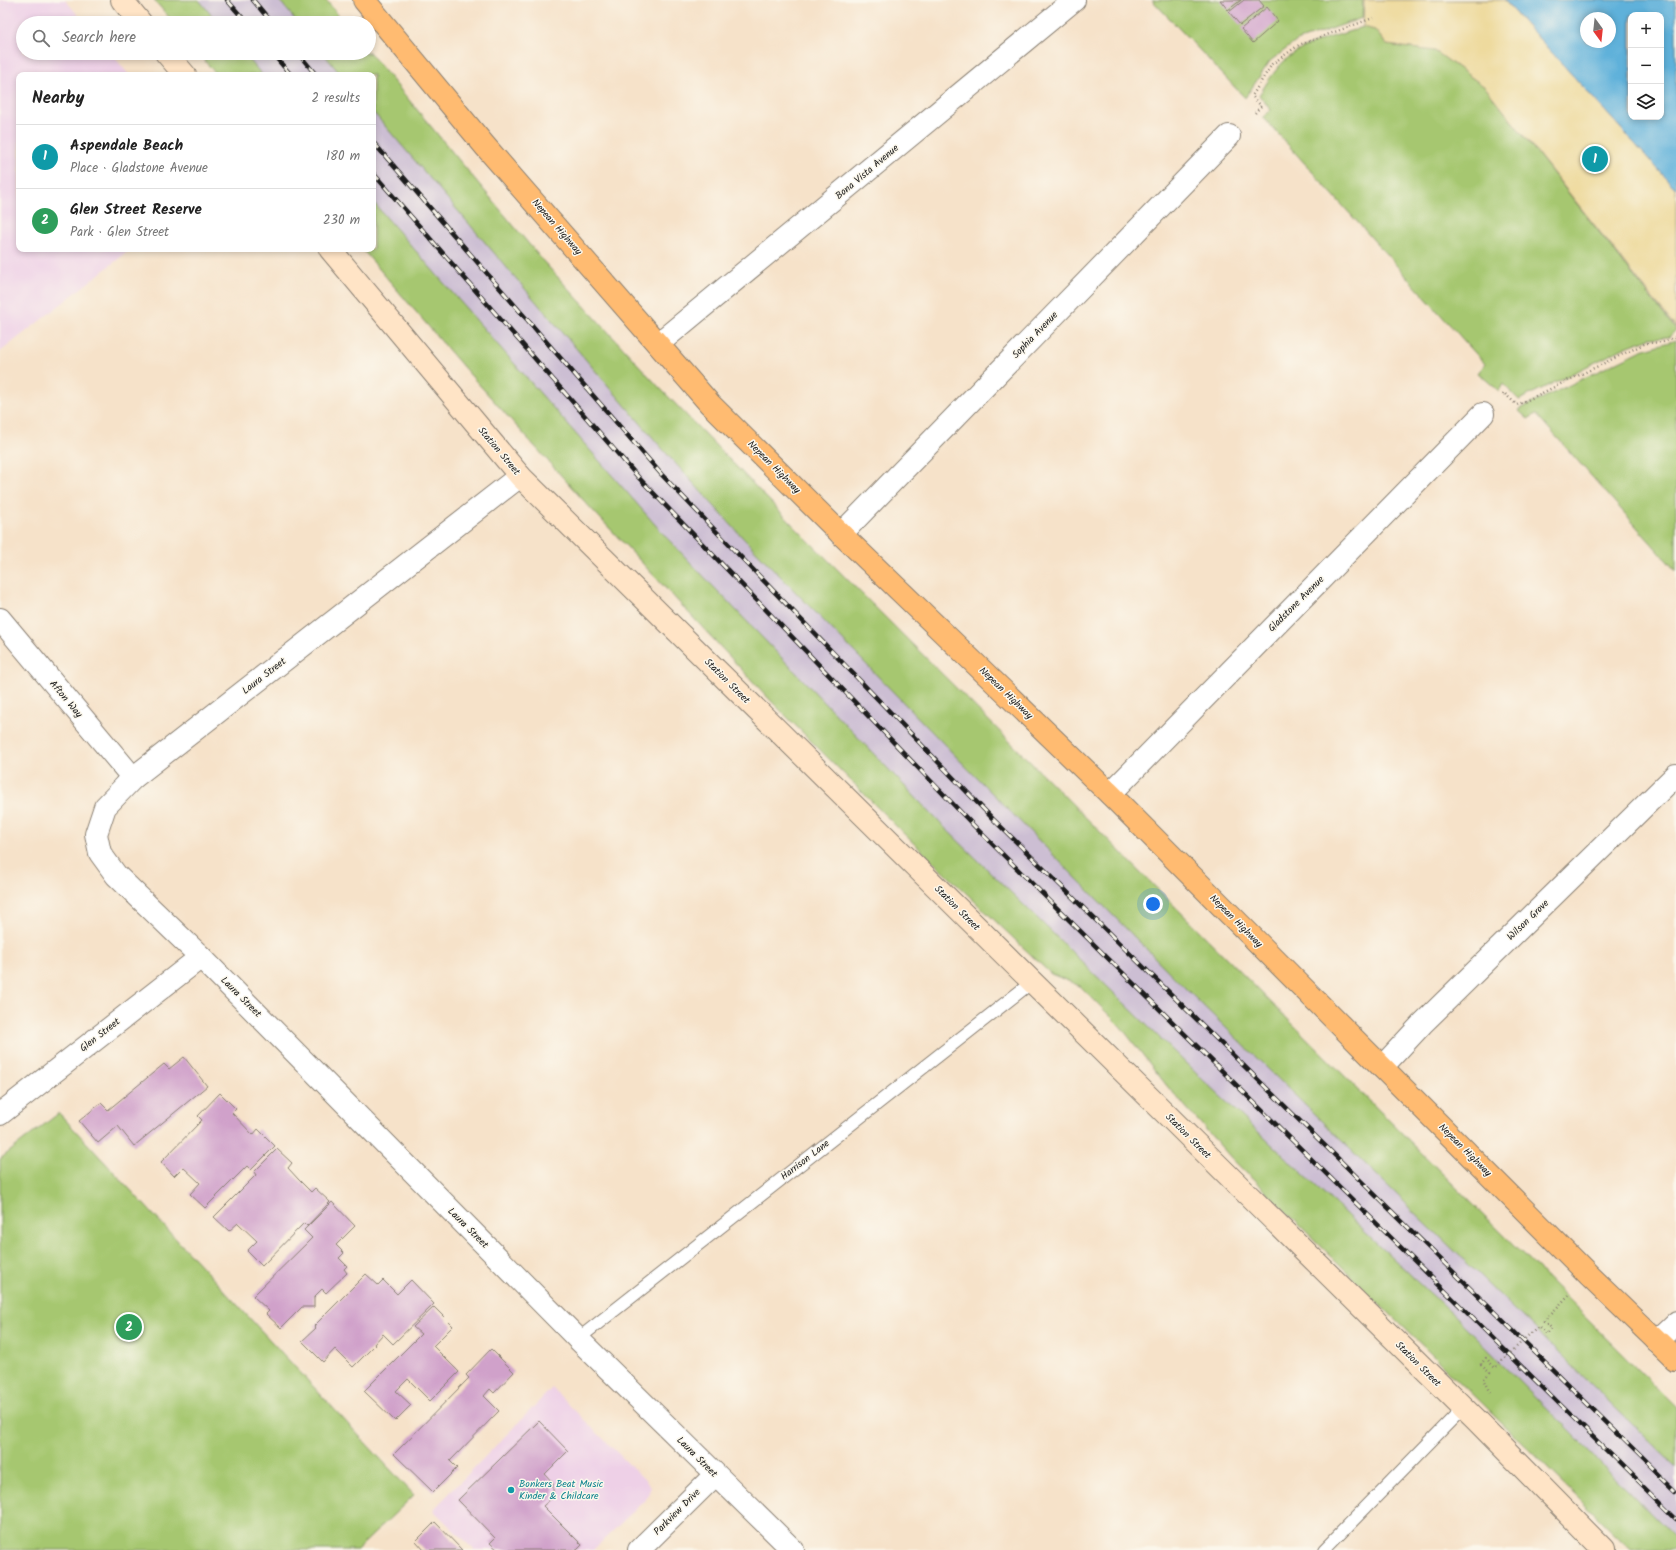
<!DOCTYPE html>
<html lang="en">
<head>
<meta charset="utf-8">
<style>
	:root { --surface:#fff; --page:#f6f6f6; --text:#222; --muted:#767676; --line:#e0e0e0; --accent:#c8321e }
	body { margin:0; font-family:Kalam,sans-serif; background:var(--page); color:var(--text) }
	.controls { position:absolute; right:12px; top:12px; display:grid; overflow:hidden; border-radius:8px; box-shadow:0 2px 6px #0003 }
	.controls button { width:36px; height:36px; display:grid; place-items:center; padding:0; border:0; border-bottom:1px solid var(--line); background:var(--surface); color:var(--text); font:20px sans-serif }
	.compass { position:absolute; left:1580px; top:12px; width:36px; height:36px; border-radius:50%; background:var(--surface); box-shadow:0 2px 6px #0003; rotate:165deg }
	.you { position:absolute; left:1153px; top:904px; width:14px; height:14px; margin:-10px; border:3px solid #fff; border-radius:50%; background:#1a73e8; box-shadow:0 0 0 6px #1a73e833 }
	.badge { display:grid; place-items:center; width:26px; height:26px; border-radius:50%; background:var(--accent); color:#fff; font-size:13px; font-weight:700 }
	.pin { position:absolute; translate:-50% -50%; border:2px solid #fff; box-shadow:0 1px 4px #0006 }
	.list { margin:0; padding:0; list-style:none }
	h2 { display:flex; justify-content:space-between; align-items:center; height:52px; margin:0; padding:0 16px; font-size:17px }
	h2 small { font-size:13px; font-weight:400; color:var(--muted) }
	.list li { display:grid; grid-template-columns:26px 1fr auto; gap:12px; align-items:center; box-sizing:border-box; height:64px; padding:0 16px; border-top:1px solid var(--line) }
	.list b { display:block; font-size:15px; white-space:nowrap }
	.list p { margin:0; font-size:13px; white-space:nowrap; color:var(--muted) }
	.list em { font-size:13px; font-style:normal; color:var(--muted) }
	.icon { flex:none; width:22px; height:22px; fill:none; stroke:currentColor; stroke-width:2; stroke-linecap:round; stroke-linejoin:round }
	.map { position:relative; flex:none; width:1676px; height:1550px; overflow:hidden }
	.search { position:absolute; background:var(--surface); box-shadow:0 2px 6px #0003; left:16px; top:16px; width:360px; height:44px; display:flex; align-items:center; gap:10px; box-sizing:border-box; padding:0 14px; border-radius:22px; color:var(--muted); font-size:15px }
	.panel { position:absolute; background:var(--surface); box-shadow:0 2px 6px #0003; left:16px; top:72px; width:360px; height:180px; border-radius:8px }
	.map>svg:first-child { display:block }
	.built { fill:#eed0e7 }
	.industrial { fill:#ccbed3 }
	.green { fill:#a6c770; stroke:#617246 }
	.sand { fill:#eeda9e; stroke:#857b5d }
	.water { fill:#5eb1da; stroke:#3d667b; fill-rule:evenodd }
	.building { fill:#d0a1ca }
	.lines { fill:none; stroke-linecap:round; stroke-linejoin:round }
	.lane-casing { stroke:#897f72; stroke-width:14 }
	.street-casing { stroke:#897f72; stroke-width:24 }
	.secondary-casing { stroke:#897f72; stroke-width:24 }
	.highway-casing { stroke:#897f72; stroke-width:24 }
	.path { stroke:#897f72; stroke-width:2.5; stroke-dasharray:1 3; stroke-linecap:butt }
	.lane { stroke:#fff; stroke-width:12 }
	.street { stroke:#fff; stroke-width:22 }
	.secondary { stroke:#ffe4c6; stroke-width:22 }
	.highway { stroke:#ffbb71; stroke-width:22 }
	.rail-casing { stroke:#1c1c1c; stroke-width:4.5 }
	.rail { stroke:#fbf7ec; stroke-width:3; stroke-dasharray:9; stroke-linecap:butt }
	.culture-dot { fill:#0f9aa8; stroke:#fbf7ec; stroke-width:1.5 }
	.labels { text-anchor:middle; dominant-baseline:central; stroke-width:3; stroke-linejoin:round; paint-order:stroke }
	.street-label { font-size:10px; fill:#1c1c1c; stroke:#fbf7ec }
	.culture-label { font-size:10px; fill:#0d838f; stroke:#fbf7ec; text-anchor:start }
</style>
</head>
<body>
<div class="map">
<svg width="1676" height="1550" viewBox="0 0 1676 1550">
	<rect width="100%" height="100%" fill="#fbf7ec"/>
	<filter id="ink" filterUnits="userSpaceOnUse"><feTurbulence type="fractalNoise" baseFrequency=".025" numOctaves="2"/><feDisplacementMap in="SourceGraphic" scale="8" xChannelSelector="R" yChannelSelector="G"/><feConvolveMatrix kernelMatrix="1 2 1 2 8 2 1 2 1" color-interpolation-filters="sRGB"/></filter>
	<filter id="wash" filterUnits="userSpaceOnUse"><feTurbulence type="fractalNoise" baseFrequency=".012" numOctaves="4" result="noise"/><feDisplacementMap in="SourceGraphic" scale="16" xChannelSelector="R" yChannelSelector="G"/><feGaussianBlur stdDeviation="0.9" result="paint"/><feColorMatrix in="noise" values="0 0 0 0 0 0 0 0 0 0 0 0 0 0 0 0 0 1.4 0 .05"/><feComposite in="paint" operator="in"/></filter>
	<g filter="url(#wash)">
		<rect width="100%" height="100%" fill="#f6e2c9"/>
		<g class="built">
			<path d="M0,0H65L85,23H23V53H111L129,75H19V249H131L0,352Z"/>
			<path d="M552,1388L651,1486L647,1498L593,1550H474L433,1510Z"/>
		</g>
		<g class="industrial">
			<path d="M199,0H279L298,23H218Z"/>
			<path d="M244,53H323L341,75H262Z"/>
			<path d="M373,112L666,453L744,539L977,778L1184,987L1676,1467V1539L1462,1323L1204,1081L941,824L666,537L373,202Z"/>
		</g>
		<g class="green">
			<path d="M154,0H199L218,23H174Z"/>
			<path d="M279,0H326L345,23H298Z"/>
			<path d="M1152,0H1363L1362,18L1297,41L1270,61L1245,98Z"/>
			<path d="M1363,27L1375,30L1387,45L1435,51L1485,87L1676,330L1669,337L1650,338L1626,347L1519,400L1503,384L1499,391L1478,373L1485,364L1263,117L1271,110L1259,95C1265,86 1270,77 1277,69C1296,44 1334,37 1363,27Z"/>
			<path d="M369,52L543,261L658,386L793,525L1676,1407V1467L1184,987L977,778L744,539L666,453L373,112V75H341L323,53H369Z"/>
			<path d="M198,53H244L262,75H217Z"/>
			<path d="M373,202L666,537L941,824L1204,1081L1462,1323L1676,1539V1550H1631L1234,1161L1167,1086L1121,1027L1080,986L1051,974L905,835L773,703L585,502L465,369L362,249H373Z"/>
			<path d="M1676,340V571L1536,414L1528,419L1518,410L1642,350Z"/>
			<path d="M59,1113L414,1495L357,1550H0V1159Z"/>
		</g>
		<path class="sand" d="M1364,0H1504L1676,189V328L1485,87L1435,51L1387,45L1375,30L1363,27Z"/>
		<path class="water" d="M1504,0H1676V189ZM1631,15H1661V117H1631ZM1586,18H1610V42H1586Z"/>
		<g id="blocks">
			<g class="building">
				<path d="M1220,0H1241L1228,10Z"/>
				<path d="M1244,0H1259L1264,6L1240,25L1229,12Z"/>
				<path d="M1267,7L1278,21L1253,43L1241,29Z"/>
				<path d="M184,1057L207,1086L134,1146L118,1126L98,1143L79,1121L101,1103L108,1110L164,1064L169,1069Z"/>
				<path d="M220,1093L236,1109L232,1113L253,1135L258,1129L275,1146L251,1170L247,1166L205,1208L190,1194L200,1183L183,1167L174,1176L161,1162L202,1120L198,1116Z"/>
				<path d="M277,1149L292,1163L288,1168L299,1180L311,1192L315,1188L330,1202L307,1226L304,1223L262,1266L247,1251L257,1241L238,1223L229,1231L214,1217L256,1175L254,1172Z"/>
				<path d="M332,1202L355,1226L336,1245L344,1253L339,1258L347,1266L344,1269L347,1273L326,1293L322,1289L314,1297V1307H302L281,1328L266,1314L269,1311L253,1296L312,1238L304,1230Z"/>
				<path d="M366,1274L378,1285L383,1280L397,1294L411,1280L434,1304L393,1344L383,1334L374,1344L375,1345L353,1367L335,1349L323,1362L302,1341L316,1328L314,1326Z"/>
				<path d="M434,1307L453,1326L433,1346L459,1372L430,1401L408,1379L396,1391L411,1405L395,1421L364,1391L421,1334L413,1327Z"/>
				<path d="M491,1349L514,1372L494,1393L490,1389L484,1396L499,1411L450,1461L457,1468L433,1492L394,1454L469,1378L466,1375Z"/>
				<path d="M539,1421L568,1451L545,1474L553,1483V1497L543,1506L582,1545L577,1550H498L490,1543L495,1538L458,1500Z"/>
				<path d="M435,1522L462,1550H424L416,1541Z"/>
			</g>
		</g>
	</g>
	<g filter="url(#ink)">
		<use href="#blocks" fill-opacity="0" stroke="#897f72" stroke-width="1"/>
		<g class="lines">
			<defs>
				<g id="lane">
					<path d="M578,1339L1032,982"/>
					<path d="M1324,1550L1463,1408"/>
				</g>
				<g id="street">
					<path d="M659,343L1074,0"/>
					<path d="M520,476L133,778L105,807L96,834L100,853L116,875L201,957L578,1339L793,1550"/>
					<path d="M841,534L1229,136"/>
					<path d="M0,619L133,778"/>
					<path d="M1110,794L1483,414"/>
					<path d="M1382,1067L1422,1024L1676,775"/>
					<path d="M0,1114L201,957"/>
					<path d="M1657,1341L1676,1323"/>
					<path d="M639,1550L715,1475"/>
				</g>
				<g id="secondary">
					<path d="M122,0L141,23"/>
					<path d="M166,53L185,75"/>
					<path d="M330,249L520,476L1476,1420L1604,1550"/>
				</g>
				<path id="highway" d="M364,0L485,146L710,404L841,534L1110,794L1589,1275L1676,1359"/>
			</defs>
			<use href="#lane" class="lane-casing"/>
			<use href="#street" class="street-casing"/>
			<use href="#secondary" class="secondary-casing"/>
			<use href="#highway" class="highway-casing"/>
			<g class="path">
				<path d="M1255,113L1261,106L1252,96L1272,64L1299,45L1373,18"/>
				<path d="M1503,395L1504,393L1517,405L1646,343L1663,342L1676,337"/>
				<path d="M1491,1393L1484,1379L1490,1372L1481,1364L1486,1358L1495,1368L1538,1326L1547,1334L1552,1329L1544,1321L1569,1295"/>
			</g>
			<use href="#lane" class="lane"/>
			<use href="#street" class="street"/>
			<use href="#secondary" class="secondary"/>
			<use href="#highway" class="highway"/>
			<defs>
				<g id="rail">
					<path d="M227,0L247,23"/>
					<path d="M253,0L272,23"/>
					<path d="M272,53L291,75"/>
					<path d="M298,53L316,75"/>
					<path d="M373,142L662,475L993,819L1676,1491"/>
					<path d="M373,173L639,478L977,829L1676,1519"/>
				</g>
			</defs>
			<use href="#rail" class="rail-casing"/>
			<use href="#rail" class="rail"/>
		</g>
	</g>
	<circle class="culture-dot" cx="511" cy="1490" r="4"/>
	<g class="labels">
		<g class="street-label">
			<text transform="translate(867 172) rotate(-40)">Bona Vista Avenue</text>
			<text transform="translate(557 227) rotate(49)">Nepean Highway</text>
			<text transform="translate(1035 335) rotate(-46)">Sophia Avenue</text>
			<text transform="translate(499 451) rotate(50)">Station Street</text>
			<text transform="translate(774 467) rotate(45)">Nepean Highway</text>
			<text transform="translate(1296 604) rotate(-45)">Gladstone Avenue</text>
			<text transform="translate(264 676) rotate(-38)">Laura Street</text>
			<text transform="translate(727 681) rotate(45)">Station Street</text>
			<text transform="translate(1006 693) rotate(44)">Nepean Highway</text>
			<text transform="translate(66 699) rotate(50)">Afton Way</text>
			<text transform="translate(957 908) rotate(45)">Station Street</text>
			<text transform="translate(1528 920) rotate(-44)">Wilson Grove</text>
			<text transform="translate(1236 921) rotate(45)">Nepean Highway</text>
			<text transform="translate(241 997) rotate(45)">Laura Street</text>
			<text transform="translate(100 1035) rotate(-38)">Glen Street</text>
			<text transform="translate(1188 1136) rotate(45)">Station Street</text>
			<text transform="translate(1465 1150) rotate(45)">Nepean Highway</text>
			<text transform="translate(805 1160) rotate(-38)">Harrison Lane</text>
			<text transform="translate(468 1228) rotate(45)">Laura Street</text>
			<text transform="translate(1418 1364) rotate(45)">Station Street</text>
			<text transform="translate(697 1457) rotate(45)">Laura Street</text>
			<text transform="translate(677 1512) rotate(-45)">Parkview Drive</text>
		</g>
		<g class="culture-label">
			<text x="519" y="1484">Bonkers Beat Music<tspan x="519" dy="12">Kinder &amp; Childcare</tspan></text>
		</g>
	</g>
</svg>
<div class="controls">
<button>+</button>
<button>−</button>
<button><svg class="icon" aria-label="layers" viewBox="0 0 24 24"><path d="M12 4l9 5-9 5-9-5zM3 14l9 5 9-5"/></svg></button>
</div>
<svg class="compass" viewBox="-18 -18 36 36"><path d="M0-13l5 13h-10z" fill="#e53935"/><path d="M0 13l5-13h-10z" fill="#767676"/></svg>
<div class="you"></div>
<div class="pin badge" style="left:1595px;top:159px;background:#0f9aa8">1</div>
<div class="pin badge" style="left:129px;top:1327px;background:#2e9e5b">2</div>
<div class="search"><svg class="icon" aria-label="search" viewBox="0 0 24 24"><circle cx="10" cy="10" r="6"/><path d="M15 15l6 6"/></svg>Search here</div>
<section class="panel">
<h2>Nearby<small>2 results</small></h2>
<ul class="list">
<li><span class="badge" style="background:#0f9aa8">1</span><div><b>Aspendale Beach</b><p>Place · Gladstone Avenue</p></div><em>180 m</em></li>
<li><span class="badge" style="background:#2e9e5b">2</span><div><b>Glen Street Reserve</b><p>Park · Glen Street</p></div><em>230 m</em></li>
</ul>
</section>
</div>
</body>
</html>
